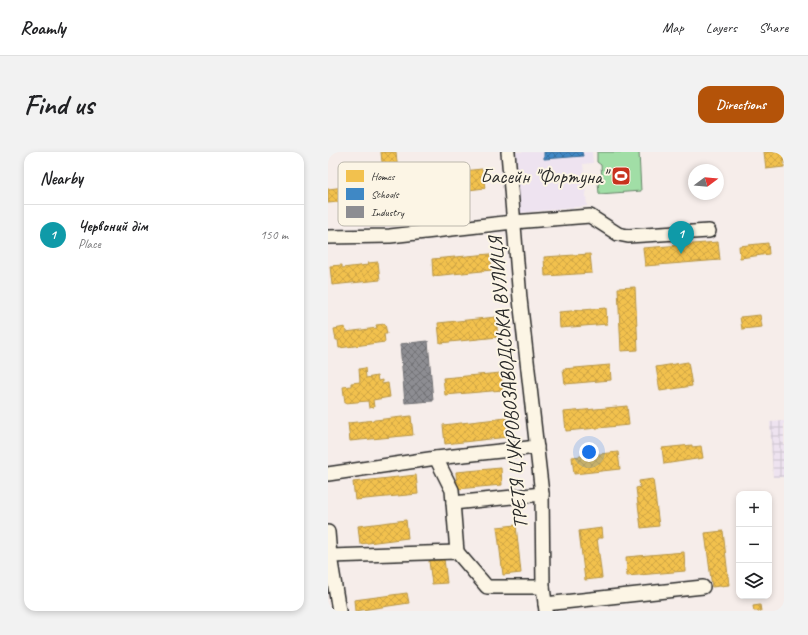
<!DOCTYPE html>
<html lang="en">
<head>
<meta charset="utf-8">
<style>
	:root { --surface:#fff; --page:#f2f2f2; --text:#202124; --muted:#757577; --line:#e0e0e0; --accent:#b45309 }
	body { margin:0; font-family:Caveat,sans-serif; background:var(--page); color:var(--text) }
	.controls { position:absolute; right:12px; bottom:12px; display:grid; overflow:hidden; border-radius:8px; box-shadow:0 2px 6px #0003 }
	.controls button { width:36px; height:36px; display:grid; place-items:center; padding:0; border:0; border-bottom:1px solid var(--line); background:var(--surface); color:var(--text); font:20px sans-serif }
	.compass { position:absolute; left:360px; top:12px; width:36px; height:36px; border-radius:50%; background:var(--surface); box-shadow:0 2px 6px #0003; rotate:74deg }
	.you { position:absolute; left:261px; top:300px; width:14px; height:14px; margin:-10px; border:3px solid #fff; border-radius:50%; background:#1a73e8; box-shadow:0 0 0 6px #1a73e833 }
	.badge { display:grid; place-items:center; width:26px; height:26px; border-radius:50%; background:var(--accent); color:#fff; font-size:13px; font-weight:700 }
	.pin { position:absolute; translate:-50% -33px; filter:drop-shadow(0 1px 2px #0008) }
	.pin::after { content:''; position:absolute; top:21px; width:14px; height:12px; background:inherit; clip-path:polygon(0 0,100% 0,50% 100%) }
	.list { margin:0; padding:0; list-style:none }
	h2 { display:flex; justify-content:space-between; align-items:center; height:52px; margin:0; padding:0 16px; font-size:17px }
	h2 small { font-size:13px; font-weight:400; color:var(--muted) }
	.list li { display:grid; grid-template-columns:26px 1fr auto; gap:12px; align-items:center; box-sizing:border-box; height:60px; padding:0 16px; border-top:1px solid var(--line) }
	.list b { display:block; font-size:15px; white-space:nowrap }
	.list p { margin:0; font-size:13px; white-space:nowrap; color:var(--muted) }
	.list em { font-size:13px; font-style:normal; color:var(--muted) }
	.icon { flex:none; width:22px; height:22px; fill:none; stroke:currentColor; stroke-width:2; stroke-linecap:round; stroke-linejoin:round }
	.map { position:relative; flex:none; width:456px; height:459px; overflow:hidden; border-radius:12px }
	header { display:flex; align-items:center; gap:24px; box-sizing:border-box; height:56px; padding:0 20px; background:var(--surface); border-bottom:1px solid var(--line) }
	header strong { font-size:19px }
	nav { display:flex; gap:22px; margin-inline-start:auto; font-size:14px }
	.intro { display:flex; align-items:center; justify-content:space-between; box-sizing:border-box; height:96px; padding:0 24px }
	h1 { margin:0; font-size:28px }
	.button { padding:10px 18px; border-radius:12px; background:var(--accent); color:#fff; font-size:14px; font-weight:700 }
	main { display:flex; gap:24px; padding:0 24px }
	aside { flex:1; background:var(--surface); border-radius:12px; box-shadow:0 2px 6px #0003 }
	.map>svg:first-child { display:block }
	.built { fill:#eee3f0 }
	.industrial { fill:url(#industrial-grid) }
	.grass { fill:#a1dea6; stroke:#668468 }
	.homes { fill:url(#homes-cross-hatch); stroke:#b69444 }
	.schools { fill:url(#schools-cross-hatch); stroke:#396c97 }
	.industry { fill:url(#industry-cross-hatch); stroke:#707073 }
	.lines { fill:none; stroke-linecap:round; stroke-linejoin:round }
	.minor-casing { stroke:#2b2b2b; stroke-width:16 }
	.minor { stroke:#fcf5e5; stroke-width:13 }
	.labels { text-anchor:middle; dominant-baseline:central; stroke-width:4; stroke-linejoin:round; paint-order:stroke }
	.poi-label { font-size:20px; fill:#2b2b2b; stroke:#fcf5e5; text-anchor:end }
	.street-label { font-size:20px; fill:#2b2b2b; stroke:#fcf5e5 }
	.key { fill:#fcf5e5; stroke:#bdb8ad; stroke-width:1 }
	.key-label { font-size:11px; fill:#2b2b2b }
</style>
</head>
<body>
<header>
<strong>Roamly</strong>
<nav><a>Map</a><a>Layers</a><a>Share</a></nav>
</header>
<div class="intro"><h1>Find us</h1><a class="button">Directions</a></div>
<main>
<aside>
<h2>Nearby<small></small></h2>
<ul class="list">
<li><span class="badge" style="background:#0f9aa8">1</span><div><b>Червоний дім</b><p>Place</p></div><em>150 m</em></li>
</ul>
</aside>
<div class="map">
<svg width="456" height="459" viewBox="0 0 456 459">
	<defs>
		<pattern id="industrial-grid" width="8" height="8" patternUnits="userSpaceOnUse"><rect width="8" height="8" fill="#eee3f0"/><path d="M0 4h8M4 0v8" fill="none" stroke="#ccc3ce"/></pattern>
		<pattern id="homes-cross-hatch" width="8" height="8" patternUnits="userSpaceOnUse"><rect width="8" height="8" fill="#f2c14e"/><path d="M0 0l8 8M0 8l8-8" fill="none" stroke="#d0a644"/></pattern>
		<pattern id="schools-cross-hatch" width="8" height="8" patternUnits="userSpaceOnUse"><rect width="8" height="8" fill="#3f88c5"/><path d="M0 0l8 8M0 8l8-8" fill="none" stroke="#356fa0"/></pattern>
		<pattern id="industry-cross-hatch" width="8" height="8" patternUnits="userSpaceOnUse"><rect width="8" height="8" fill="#8d8d92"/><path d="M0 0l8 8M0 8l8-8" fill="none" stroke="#737377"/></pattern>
	</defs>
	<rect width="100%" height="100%" fill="#f6edea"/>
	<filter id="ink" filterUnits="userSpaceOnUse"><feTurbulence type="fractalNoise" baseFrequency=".025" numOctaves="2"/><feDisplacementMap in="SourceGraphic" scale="8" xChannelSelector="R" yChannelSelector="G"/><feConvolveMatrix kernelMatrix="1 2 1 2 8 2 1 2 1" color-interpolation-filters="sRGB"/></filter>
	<g filter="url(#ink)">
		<path class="built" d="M186,0H264L265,11L255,12L259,54L192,61Z"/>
		<path class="industrial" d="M456,269V325H445L442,270Z"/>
		<path class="grass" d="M269,0H311L313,39L271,42L270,29L274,27L273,13L269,10Z"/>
		<g class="homes">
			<path d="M53,0H68L75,70L60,71Z"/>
			<path d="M436,0H456V15L438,17Z"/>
			<path d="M154,17L157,36L98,43L95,23Z"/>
			<path d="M42,32L43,47L0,51V37Z"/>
			<path d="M390,90L392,108L317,114L315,96Z"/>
			<path d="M440,91L441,102L412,106L411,94Z"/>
			<path d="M162,102L164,118L105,124L104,107Z"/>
			<path d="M262,102L264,121L217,124L216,105Z"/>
			<path d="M50,110L52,128L4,133L2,114L14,113V116L40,113V111Z"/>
			<path d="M307,135L310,198L293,199L290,136Z"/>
			<path d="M278,156L279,172L232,176L231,160Z"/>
			<path d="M432,163L434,175L414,177L412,165Z"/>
			<path d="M168,165L170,185L112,191L110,171Z"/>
			<path d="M57,172L59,182H56L57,190L11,196L10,188H8L6,177L17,175L18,180L49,176L48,173Z"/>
			<path d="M360,210L364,234L332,239L328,215Z"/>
			<path d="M282,213L283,228L237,232L235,217Z"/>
			<path d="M37,216L38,226L49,224L50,229L54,228V232L60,231L62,245L45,248L46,255L41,256L40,249L17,251L15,235L23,234V231L32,230L31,217Z"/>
			<path d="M173,221L175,238L117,243L115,226Z"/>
			<path d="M299,254L301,273L238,279L236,260Z"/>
			<path d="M83,264L85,283L22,289L20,271Z"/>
			<path d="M178,266L180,285L117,292L115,273Z"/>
			<path d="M364,293V295L373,294L375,306L336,312L334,296Z"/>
			<path d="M290,300L292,317L246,322L244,305Z"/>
			<path d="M173,316L174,333L129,337L128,320Z"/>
			<path d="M88,323L90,342L27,348L25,330Z"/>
			<path d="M325,327L331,374L313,376L308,336L312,335L311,329Z"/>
			<path d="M78,368L80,386L32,392L30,374Z"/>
			<path d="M188,373L193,421L175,423L169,375Z"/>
			<path d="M274,376L275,386H269L274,426L257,428L251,379Z"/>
			<path d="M395,379L401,433L384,435L377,381Z"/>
			<path d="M356,400L357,419L299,424L298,405Z"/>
			<path d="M116,407L119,431L104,432L101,409Z"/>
			<path d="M79,441L81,451L27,459L26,448Z"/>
			<path d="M432,453L433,459H426L425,454Z"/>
		</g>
		<path class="schools" d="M216,0H254L255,4L216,7Z"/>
		<path class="industry" d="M100,189L105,249L77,251L72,192Z"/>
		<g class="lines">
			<defs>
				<g id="minor">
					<path d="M180,0L192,147L214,342L215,435L218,459"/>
					<path d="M0,85L62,84L185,70L262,64L290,82L300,84L381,79"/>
					<path d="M108,306L124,338L129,400"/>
					<path d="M0,322L108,306L209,295"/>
					<path d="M125,351L214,342"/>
					<path d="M0,380L2,404L11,459"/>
					<path d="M2,404L129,400L159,435H215"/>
					<path d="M217,452L375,435"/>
				</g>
			</defs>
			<use href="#minor" class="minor-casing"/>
			<use href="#minor" class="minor"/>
		</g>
	</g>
	<defs>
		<symbol id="stadium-square" viewBox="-11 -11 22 22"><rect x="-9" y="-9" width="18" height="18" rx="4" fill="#c8321e" stroke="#fcf5e5"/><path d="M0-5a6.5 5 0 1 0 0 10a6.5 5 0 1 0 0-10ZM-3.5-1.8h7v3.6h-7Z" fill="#fff"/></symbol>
	</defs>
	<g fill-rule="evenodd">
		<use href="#stadium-square" x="282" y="13" width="22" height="22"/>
	</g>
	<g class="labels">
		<g class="poi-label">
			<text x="279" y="24">Басейн "Фортуна"</text>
		</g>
		<g class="street-label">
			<text transform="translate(180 231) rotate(-95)">ТРЕТЯ ЦУКРОВОЗАВОДСЬКА ВУЛИЦЯ</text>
		</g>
	</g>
	<rect x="10" y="10" width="132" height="64" rx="6" class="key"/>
	<rect x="18" y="18" width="18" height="12" fill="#f2c14e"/>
	<rect x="18" y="36" width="18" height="12" fill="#3f88c5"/>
	<rect x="18" y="54" width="18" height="12" fill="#8d8d92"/>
	<g class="key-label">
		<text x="43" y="28">Homes</text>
		<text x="43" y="46">Schools</text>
		<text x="43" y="64">Industry</text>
	</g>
</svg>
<div class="controls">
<button>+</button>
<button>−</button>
<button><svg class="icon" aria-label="layers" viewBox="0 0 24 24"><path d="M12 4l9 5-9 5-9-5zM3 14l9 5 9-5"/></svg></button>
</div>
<svg class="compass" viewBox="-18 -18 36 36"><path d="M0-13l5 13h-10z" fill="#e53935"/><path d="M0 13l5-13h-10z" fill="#757577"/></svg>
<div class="you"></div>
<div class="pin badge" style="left:353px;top:102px;background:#0f9aa8">1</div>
</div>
</main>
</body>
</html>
